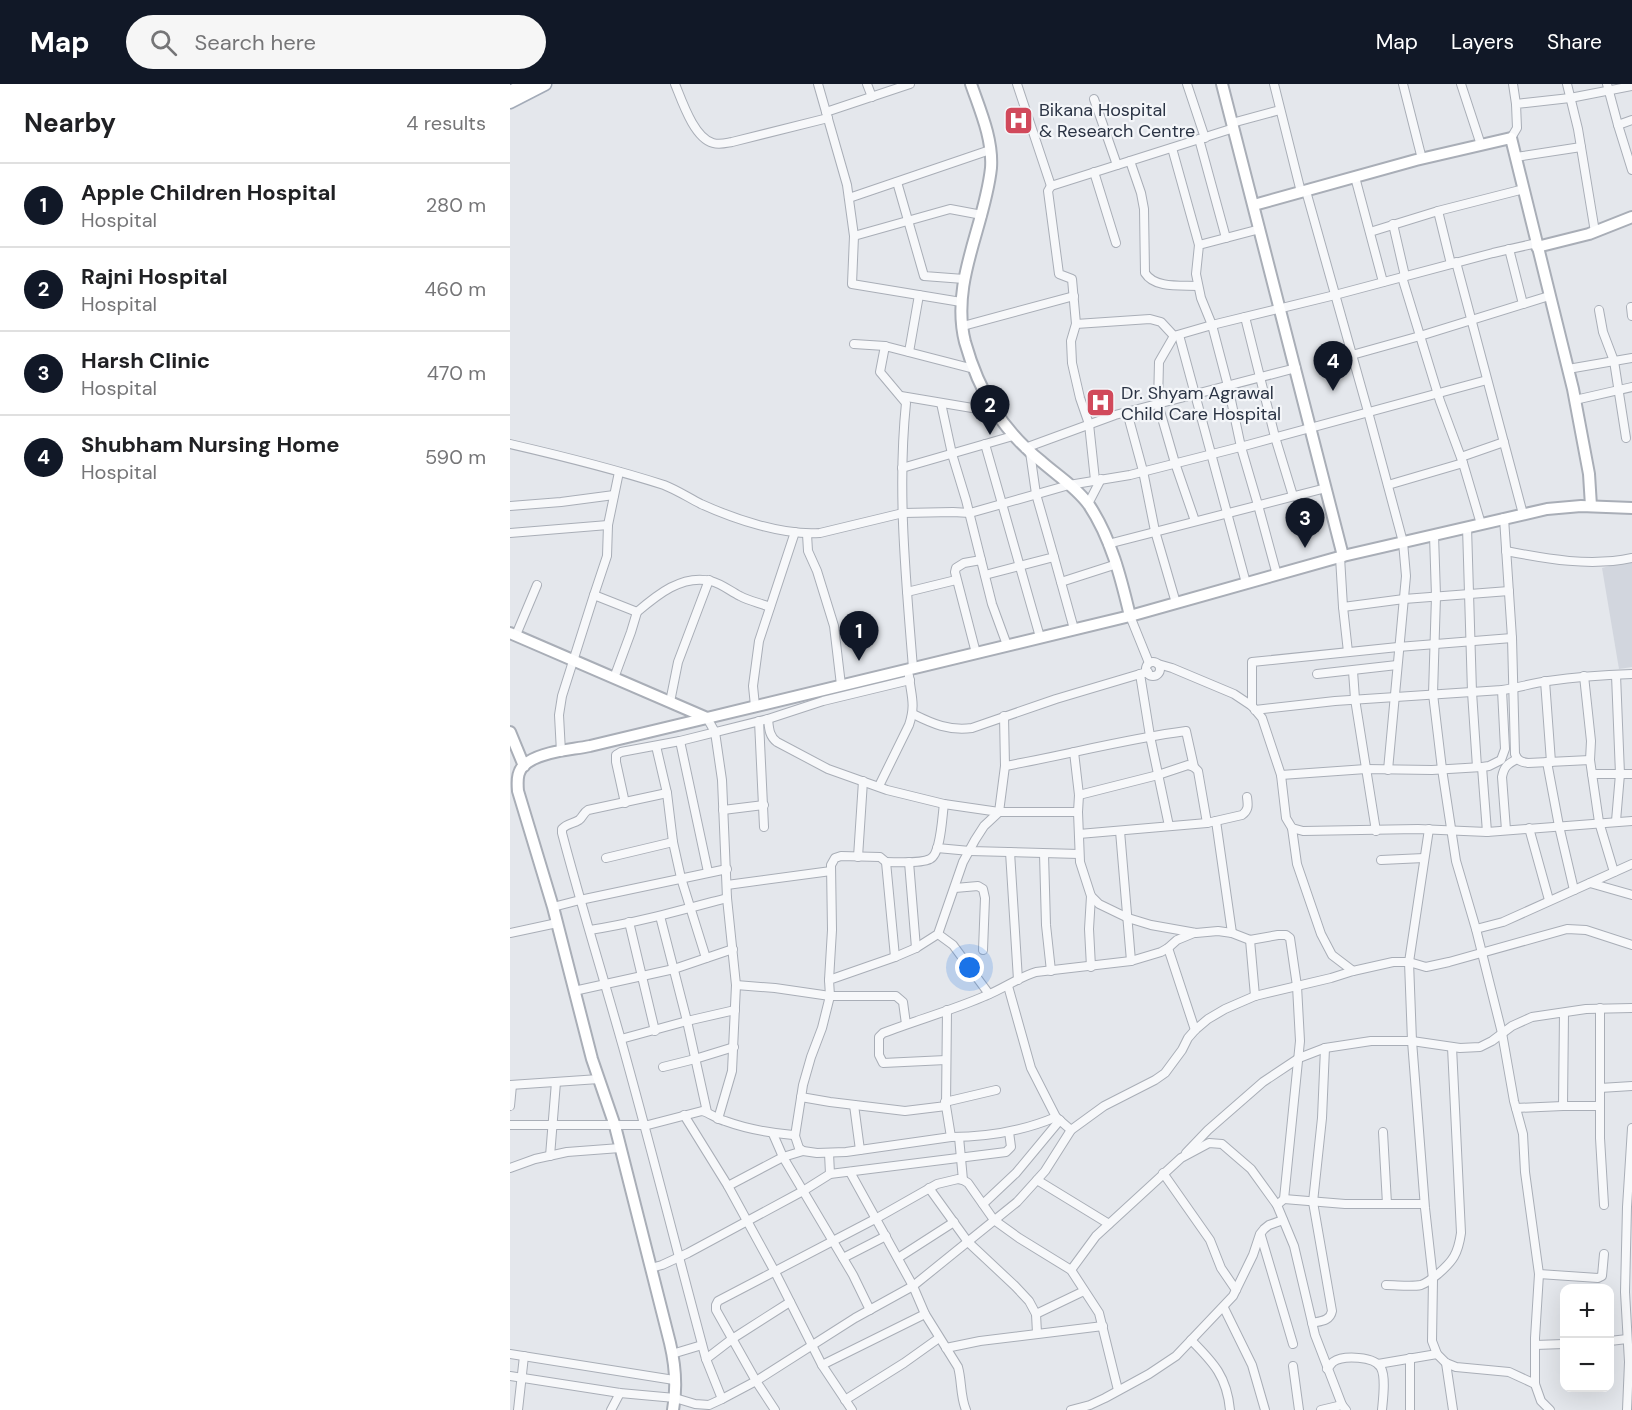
<!DOCTYPE html>
<html lang="en">
<head>
<meta charset="utf-8">
<style>
	:root { --surface:#fff; --page:#f6f6f6; --text:#202124; --muted:#757577; --line:#e0e0e0; --accent:#111827 }
	body { margin:0; font-family:"DM Sans",sans-serif; background:var(--page); color:var(--text) }
	.controls { position:absolute; right:18px; bottom:18px; display:grid; overflow:hidden; border-radius:12px; box-shadow:0 6px 24px #0002 }
	.controls button { width:54px; height:54px; display:grid; place-items:center; padding:0; border:0; border-bottom:2px solid var(--line); background:var(--surface); color:var(--text); font:30px sans-serif }
	.you { position:absolute; left:460px; top:884px; width:21px; height:21px; margin:-15px; border:4px solid #fff; border-radius:50%; background:#1a73e8; box-shadow:0 0 0 9px #1a73e833 }
	.badge { display:grid; place-items:center; width:39px; height:39px; border-radius:50%; background:var(--accent); color:#fff; font-size:20px; font-weight:700 }
	.pin { position:absolute; translate:-50% -50px; filter:drop-shadow(0 2px 3px #0008) }
	.pin::after { content:''; position:absolute; top:32px; width:21px; height:18px; background:inherit; clip-path:polygon(0 0,100% 0,50% 100%) }
	.list { margin:0; padding:0; list-style:none }
	h2 { display:flex; justify-content:space-between; align-items:center; height:78px; margin:0; padding:0 24px; font-size:26px }
	h2 small { font-size:20px; font-weight:400; color:var(--muted) }
	.list li { display:grid; grid-template-columns:39px 1fr auto; gap:18px; align-items:center; box-sizing:border-box; height:84px; padding:0 24px; border-top:2px solid var(--line) }
	.list b { display:block; font-size:22px; white-space:nowrap }
	.list p { margin:0; font-size:20px; white-space:nowrap; color:var(--muted) }
	.list em { font-size:20px; font-style:normal; color:var(--muted) }
	.icon { flex:none; width:33px; height:33px; fill:none; stroke:currentColor; stroke-width:2; stroke-linecap:round; stroke-linejoin:round }
	.map { position:relative; flex:none; width:1122px; height:1326px; overflow:hidden }
	header { display:flex; align-items:center; gap:36px; box-sizing:border-box; height:84px; padding:0 30px; background:var(--accent); color:#fff }
	header strong { font-size:28px }
	nav { display:flex; gap:33px; margin-inline-start:auto; font-size:21px }
	.search { width:420px; height:54px; background:var(--page); display:flex; align-items:center; gap:15px; box-sizing:border-box; padding:0 21px; border-radius:33px; color:var(--muted); font-size:22px }
	main { display:flex }
	aside { flex:1; background:var(--surface) }
	.map>svg:first-child { display:block }
	.built { fill:#d2d6de }
	.lines { fill:none; stroke-linecap:round; stroke-linejoin:round }
	.street-casing { stroke:#a9aeb7; stroke-width:10 }
	.secondary-casing { stroke:#a9aeb7; stroke-width:14 }
	.primary-casing { stroke:#a3abb8; stroke-width:15 }
	.street { stroke:#f7f8fa; stroke-width:8 }
	.secondary { stroke:#fff; stroke-width:10 }
	.primary { stroke:#fff; stroke-width:12 }
	.labels { text-anchor:middle; dominant-baseline:central; stroke-width:4.5; stroke-linejoin:round; paint-order:stroke }
	.poi-label { font-size:18px; fill:#2b3445; stroke:#f4f6f9; text-anchor:start }
</style>
</head>
<body>
<header>
<strong>Map</strong>
<div class="search"><svg class="icon" aria-label="search" viewBox="0 0 24 24"><circle cx="10" cy="10" r="6"/><path d="M15 15l6 6"/></svg>Search here</div>
<nav><a>Map</a><a>Layers</a><a>Share</a></nav>
</header>
<main>
<aside>
<h2>Nearby<small>4 results</small></h2>
<ul class="list">
<li><span class="badge">1</span><div><b>Apple Children Hospital</b><p>Hospital</p></div><em>280 m</em></li>
<li><span class="badge">2</span><div><b>Rajni Hospital</b><p>Hospital</p></div><em>460 m</em></li>
<li><span class="badge">3</span><div><b>Harsh Clinic</b><p>Hospital</p></div><em>470 m</em></li>
<li><span class="badge">4</span><div><b>Shubham Nursing Home</b><p>Hospital</p></div><em>590 m</em></li>
</ul>
</aside>
<div class="map">
<svg width="1122" height="1326" viewBox="0 0 1122 1326">
	<rect width="100%" height="100%" fill="#e4e7ec"/>
	<path class="built" d="M1122,476V583L1109,585L1092,484Z"/>
	<g class="lines">
		<defs>
			<g id="street">
				<path d="M165,0C172,17 184,54 203,59C210,61 216,59 222,58L318,34"/>
				<path d="M308,0L337,101L344,152"/>
				<path d="M357,0L362,13"/>
				<path d="M507,0L541,102L724,44"/>
				<path d="M677,0L695,54"/>
				<path d="M764,0L791,108"/>
				<path d="M893,0L912,75"/>
				<path d="M951,0L971,61"/>
				<path d="M1003,0L1006,20"/>
				<path d="M1057,0L1068,45L1085,148"/>
				<path d="M1097,0L1108,41L1122,86"/>
				<path d="M584,15L607,81"/>
				<path d="M316,28L400,0"/>
				<path d="M722,39L770,26"/>
				<path d="M1108,41L1122,36"/>
				<path d="M1001,54L1007,44L1006,20L1060,14L1122,2"/>
				<path d="M689,55L716,154"/>
				<path d="M662,64L689,161"/>
				<path d="M1006,73L1071,63"/>
				<path d="M620,77L631,109L634,125L635,189C645,205 672,201 688,202"/>
				<path d="M584,88L606,159"/>
				<path d="M845,93L873,198"/>
				<path d="M387,98L414,192L454,195"/>
				<path d="M541,102L538,107L549,190L562,195L566,240L561,257L562,279L570,314L579,340L585,396"/>
				<path d="M796,107L857,324L893,458L896,492L878,686"/>
				<path d="M339,114L480,66"/>
				<path d="M928,127L941,180"/>
				<path d="M883,140L895,192"/>
				<path d="M750,145L689,161L686,190L691,214L702,241L718,302L731,363L748,421L767,491"/>
				<path d="M860,148L928,127L1014,105"/>
				<path d="M999,165L1013,220"/>
				<path d="M946,178L1013,430"/>
				<path d="M892,193L930,317L953,379"/>
				<path d="M451,218L342,200L344,152L440,125L472,131"/>
				<path d="M1121,223L1122,232"/>
				<path d="M1089,226L1093,248L1104,277L1116,354"/>
				<path d="M735,233L765,353L783,412"/>
				<path d="M566,240L640,235L651,238L664,252"/>
				<path d="M453,242L564,212"/>
				<path d="M669,251L736,499"/>
				<path d="M344,260L375,262"/>
				<path d="M399,268L409,211"/>
				<path d="M842,271L910,252L1039,212"/>
				<path d="M1058,285L1122,274"/>
				<path d="M391,312L486,328"/>
				<path d="M1065,316L1122,303"/>
				<path d="M431,319L442,370L456,416L482,520L497,561"/>
				<path d="M617,328L633,387L645,447L666,519"/>
				<path d="M0,360C52,372 104,385 154,401C167,406 179,414 191,420C224,435 274,452 310,449L393,429L443,428L460,429L559,401L620,391L734,362L977,296"/>
				<path d="M475,360L530,553"/>
				<path d="M515,364L605,331L786,284"/>
				<path d="M951,373L994,358"/>
				<path d="M392,384L503,352"/>
				<path d="M878,401L953,379L971,440"/>
				<path d="M578,420L591,395"/>
				<path d="M0,422L51,418L104,411"/>
				<path d="M994,434L1002,554L1005,670C1008,677 1011,678 1018,679L1080,676"/>
				<path d="M685,437L665,379L648,320L649,278L664,252L702,241L825,211L983,169L1027,159"/>
				<path d="M957,443L962,608L967,683"/>
				<path d="M0,449L98,441"/>
				<path d="M297,450L298,467L307,487L324,542L331,601"/>
				<path d="M924,451L926,512L923,610L932,685L946,777L966,845L992,949L1004,1017L1013,1050L1015,1088L1029,1190L1025,1254V1300L1031,1317L1040,1326"/>
				<path d="M598,460L816,404"/>
				<path d="M996,467C1037,475 1081,483 1122,474"/>
				<path d="M544,473L564,545"/>
				<path d="M830,473L833,523L894,515L999,507"/>
				<path d="M475,491L544,473L526,410L520,368"/>
				<path d="M551,498L607,480"/>
				<path d="M397,508L446,496"/>
				<path d="M833,523L838,568"/>
				<path d="M127,528C147,511 172,490 201,497C212,500 220,507 230,512C239,517 250,519 260,523"/>
				<path d="M620,532L639,579"/>
				<path d="M6,551L27,501"/>
				<path d="M466,569L445,488L446,484L454,479L471,476"/>
				<circle cx="643" cy="585" r="7"/>
				<path d="M648,580L662,584L724,610L742,622L752,634L771,691L776,734L782,744L793,747L908,745L977,748L1122,737"/>
				<path d="M403,584C396,496 387,407 396,319L370,288L375,262L464,285"/>
				<path d="M843,587L845,615L866,747"/>
				<path d="M638,588L630,590L640,652L659,742"/>
				<path d="M807,590L887,581"/>
				<path d="M1106,591L1110,690L1106,737"/>
				<path d="M1074,592L1081,657L1080,676L1089,738L1104,788"/>
				<path d="M104,594L121,548L127,528L84,511L97,472L98,441L109,388"/>
				<path d="M1035,597L1041,678"/>
				<path d="M160,618L168,578L199,496"/>
				<path d="M245,622L243,602L249,557L285,448"/>
				<path d="M742,622V578L888,563L1002,554"/>
				<path d="M745,626L825,617L992,606C1008,604 1022,599 1038,597C1066,593 1094,591 1122,590"/>
				<path d="M403,630C423,640 439,647 462,644L546,615L630,590"/>
				<path d="M197,634L205,648L212,696L217,814L226,901L222,987L208,1035"/>
				<path d="M258,635C259,644 259,652 267,658L318,685L377,706L434,720L489,728H568"/>
				<path d="M249,637L254,743"/>
				<path d="M170,657L198,788"/>
				<path d="M146,662L157,709L163,758L171,794L196,874"/>
				<path d="M51,668L49,631L52,612L84,511"/>
				<path d="M564,668L569,711L568,728L570,778L581,812L589,820L618,834L641,841L686,849L708,847L722,849L740,856L768,851H776L780,854L787,902L790,957L774,1115L767,1121"/>
				<path d="M1037,678L1049,742L1064,806"/>
				<path d="M495,682C556,671 615,655 676,647L684,683"/>
				<path d="M972,683L977,748"/>
				<path d="M1082,690H1122"/>
				<path d="M771,691L856,685L922,686L972,683L979,682L991,676L995,665L992,606"/>
				<path d="M369,702L399,641C406,620 401,612 399,592"/>
				<path d="M157,709L78,726C73,729 73,733 69,736C63,740 57,739 52,745V749C71,821 93,892 113,963C142,1067 168,1171 196,1275L212,1315"/>
				<path d="M569,711L648,691L678,681L684,683L688,687L697,739"/>
				<path d="M115,719L106,678V671L111,668L170,657L258,635L313,617L400,596"/>
				<path d="M213,726L254,721"/>
				<path d="M706,737L722,849"/>
				<path d="M782,744L787,780L811,850L822,871L843,887"/>
				<path d="M1019,744L1039,816"/>
				<path d="M919,745L899,878L902,957L915,1124L923,1195L922,1257L927,1270L936,1279L946,1283L999,1288L1025,1300"/>
				<path d="M996,746L992,693C994,682 998,680 1007,675"/>
				<path d="M610,747L621,877"/>
				<path d="M569,750L697,739L732,731C739,726 738,721 737,713"/>
				<path d="M427,764L460,767L569,770"/>
				<path d="M500,768L508,896"/>
				<path d="M534,770L536,841L541,887"/>
				<path d="M348,773L353,697"/>
				<path d="M96,774L163,758"/>
				<path d="M871,776L914,774"/>
				<path d="M376,778C387,778 410,780 420,775C431,770 432,733 434,720"/>
				<path d="M399,778L406,864"/>
				<path d="M1080,799L1122,811"/>
				<path d="M217,801L321,787"/>
				<path d="M445,804L468,802L473,805L475,814L473,866"/>
				<path d="M581,812L579,845L581,883"/>
				<path d="M43,823L70,816L217,785"/>
				<path d="M150,832L177,937L197,1028"/>
				<path d="M119,838L145,947"/>
				<path d="M966,845L993,838L1122,780"/>
				<path d="M80,846C126,839 172,826 217,814"/>
				<path d="M0,849L47,839"/>
				<path d="M428,850L443,861L479,910"/>
				<path d="M740,856L745,912"/>
				<path d="M658,864L685,946"/>
				<path d="M319,896L322,846L321,781L325,774L331,772L370,773L376,778L385,873"/>
				<path d="M226,901L265,904L320,912H386L393,918L396,940"/>
				<path d="M498,902L521,984L546,1033"/>
				<path d="M64,907L164,885L223,865"/>
				<path d="M1090,924V1054L1094,1121"/>
				<path d="M111,955L177,937L225,926"/>
				<path d="M436,976L373,979L369,971V953L373,949C407,936 443,926 475,912C493,905 509,893 526,888L621,877L651,868L658,864L667,856L684,849"/>
				<path d="M153,983L185,975L224,963"/>
				<path d="M0,1001L89,995"/>
				<path d="M1090,1004L1122,1002"/>
				<path d="M291,1013L320,1018L395,1027L436,1022L437,926"/>
				<path d="M435,1018L486,1006"/>
				<path d="M344,1021L350,1066"/>
				<path d="M0,1022L2,1001"/>
				<path d="M436,1022L441,1053"/>
				<path d="M1053,1022L1054,929"/>
				<path d="M1006,1024L1053,1022H1090"/>
				<path d="M174,1031L218,1102L265,1188L312,1281L342,1326"/>
				<path d="M0,1041H138L192,1027C200,1029 207,1035 215,1037C237,1045 260,1049 283,1051L285,1052L289,1064L293,1067L307,1069L336,1068L441,1053C477,1053 513,1047 546,1033L561,1046L594,1022L645,996L655,989L672,966L678,954L685,946L698,935L715,925L745,912L821,894L843,887L883,878H899L916,883L939,878L1057,845L1076,846L1122,861"/>
				<path d="M873,1048L877,1120"/>
				<path d="M263,1050L273,1073L343,1191L360,1226"/>
				<path d="M285,1052L293,1001L301,973L312,944L320,912L319,896L385,873L406,864L428,850L453,778L465,756L474,742L489,728L495,682L494,632"/>
				<path d="M449,1053L453,1096"/>
				<path d="M319,1069L320,1090"/>
				<path d="M676,1069L698,1046L753,998L789,974L815,964L861,957H902L950,964L970,963L982,957L1002,942L1022,933L1076,925L1122,924"/>
				<path d="M40,1072L46,998"/>
				<path d="M0,1084L25,1075L57,1068L110,1064"/>
				<path d="M340,1088L403,1202L415,1230L448,1283C452,1297 450,1312 456,1326"/>
				<path d="M653,1089L700,1156L711,1184L726,1206"/>
				<path d="M527,1096L599,1140"/>
				<path d="M218,1102L273,1073L293,1067"/>
				<path d="M419,1104L458,1158L505,1202L519,1217L526,1230L527,1249"/>
				<path d="M774,1115L835,1120H914"/>
				<path d="M473,1120L506,1089L550,1036"/>
				<path d="M751,1152L783,1260"/>
				<path d="M333,1174L376,1152"/>
				<path d="M388,1174L444,1138"/>
				<path d="M141,1184L152,1181L178,1169L293,1107L320,1090L496,1068L501,1063L499,1048"/>
				<path d="M561,1186L586,1152L671,1074L699,1059L712,1060L741,1085L767,1121L784,1162L805,1251L832,1321L836,1326"/>
				<path d="M1029,1190L1088,1194L1092,1192L1094,1170"/>
				<path d="M876,1201C887,1201 901,1203 911,1201C917,1199 923,1194 928,1190C943,1177 948,1170 951,1149L942,963"/>
				<path d="M714,1224L742,1281L755,1326"/>
				<path d="M526,1230L574,1207"/>
				<path d="M802,1239C811,1237 820,1237 822,1227L803,1118L812,1034L815,964"/>
				<path d="M681,1256C704,1279 717,1293 720,1326"/>
				<path d="M1100,1257L1117,1255"/>
				<path d="M1025,1261L1054,1260"/>
				<path d="M436,1264L470,1257L593,1242"/>
				<path d="M0,1270L164,1296"/>
				<path d="M162,1270L192,1261"/>
				<path d="M900,1274V1326"/>
				<path d="M196,1275L222,1255L280,1218"/>
				<path d="M936,1279L943,1326"/>
				<path d="M868,1280L927,1270"/>
				<path d="M312,1281L415,1230"/>
				<path d="M783,1282L789,1326"/>
				<path d="M817,1285C819,1283 821,1280 823,1278C833,1271 865,1272 871,1284C876,1293 873,1315 872,1326"/>
				<path d="M0,1292L110,1309L165,1314L185,1320L199,1321L212,1315L246,1297L345,1234L403,1202L507,1118L535,1087L561,1046"/>
				<path d="M335,1316L394,1279L429,1254"/>
				<path d="M8,1326L14,1272"/>
				<path d="M101,1326L110,1309"/>
				<path d="M265,1326L246,1297L206,1226V1221L208,1217L367,1134L427,1100L448,1095L453,1096L458,1099L484,1136L509,1154L561,1186L589,1229L608,1306"/>
				<path d="M561,1326L580,1321L595,1314L639,1290L666,1272L723,1212L743,1171L750,1150L754,1145L759,1141L773,1136"/>
				<path d="M811,1326L832,1321"/>
				<path d="M1117,1326L1119,1278L1115,1208L1117,1123L1122,1044"/>
			</g>
			<g id="secondary">
				<path d="M461,0C470,26 483,55 481,84C475,142 440,198 455,258C469,308 492,346 532,378C548,392 567,404 579,421C601,454 611,494 620,532"/>
				<path d="M712,0L833,472"/>
				<path d="M744,121L906,76L1001,54L1063,305L1079,390L1081,422"/>
				<path d="M1027,163L1079,150L1122,133"/>
				<path d="M0,549L197,634L620,532L833,472L1037,425L1071,422L1122,424"/>
				<path d="M0,648L14,682"/>
				<path d="M163,1326C167,1304 165,1280 160,1259L105,1042L82,975L43,823L8,707C7,695 7,685 18,678C35,667 60,666 80,662C119,653 158,643 197,634"/>
			</g>
			<g id="primary">
				<path d="M0,8L16,0"/>
				<path d="M0,18L35,0"/>
			</g>
		</defs>
		<use href="#street" class="street-casing"/>
		<use href="#secondary" class="secondary-casing"/>
		<use href="#primary" class="primary-casing"/>
		<use href="#street" class="street"/>
		<use href="#secondary" class="secondary"/>
		<use href="#primary" class="primary"/>
	</g>
	<defs>
		<symbol id="hospital-square" viewBox="-11 -11 22 22"><rect x="-9" y="-9" width="18" height="18" rx="4" fill="#d1495b" stroke="#f4f6f9"/><path d="M-5-5h3v3.5h4V-5h3V5h-3V1.5h-4V5h-3Z" fill="#fff"/></symbol>
	</defs>
	<g fill-rule="evenodd">
		<use href="#hospital-square" x="492" y="20" width="33" height="33"/>
		<use href="#hospital-square" x="574" y="302" width="33" height="33"/>
	</g>
	<g class="labels">
		<g class="poi-label">
			<text x="529" y="26">Bikana Hospital<tspan x="529" dy="21">&amp; Research Centre</tspan></text>
			<text x="611" y="309">Dr. Shyam Agrawal<tspan x="611" dy="21">Child Care Hospital</tspan></text>
		</g>
	</g>
</svg>
<div class="controls">
<button>+</button>
<button>−</button>
</div>
<div class="you"></div>
<div class="pin badge" style="left:349px;top:577px">1</div>
<div class="pin badge" style="left:480px;top:351px">2</div>
<div class="pin badge" style="left:795px;top:464px">3</div>
<div class="pin badge" style="left:823px;top:307px">4</div>
</div>
</main>
</body>
</html>
